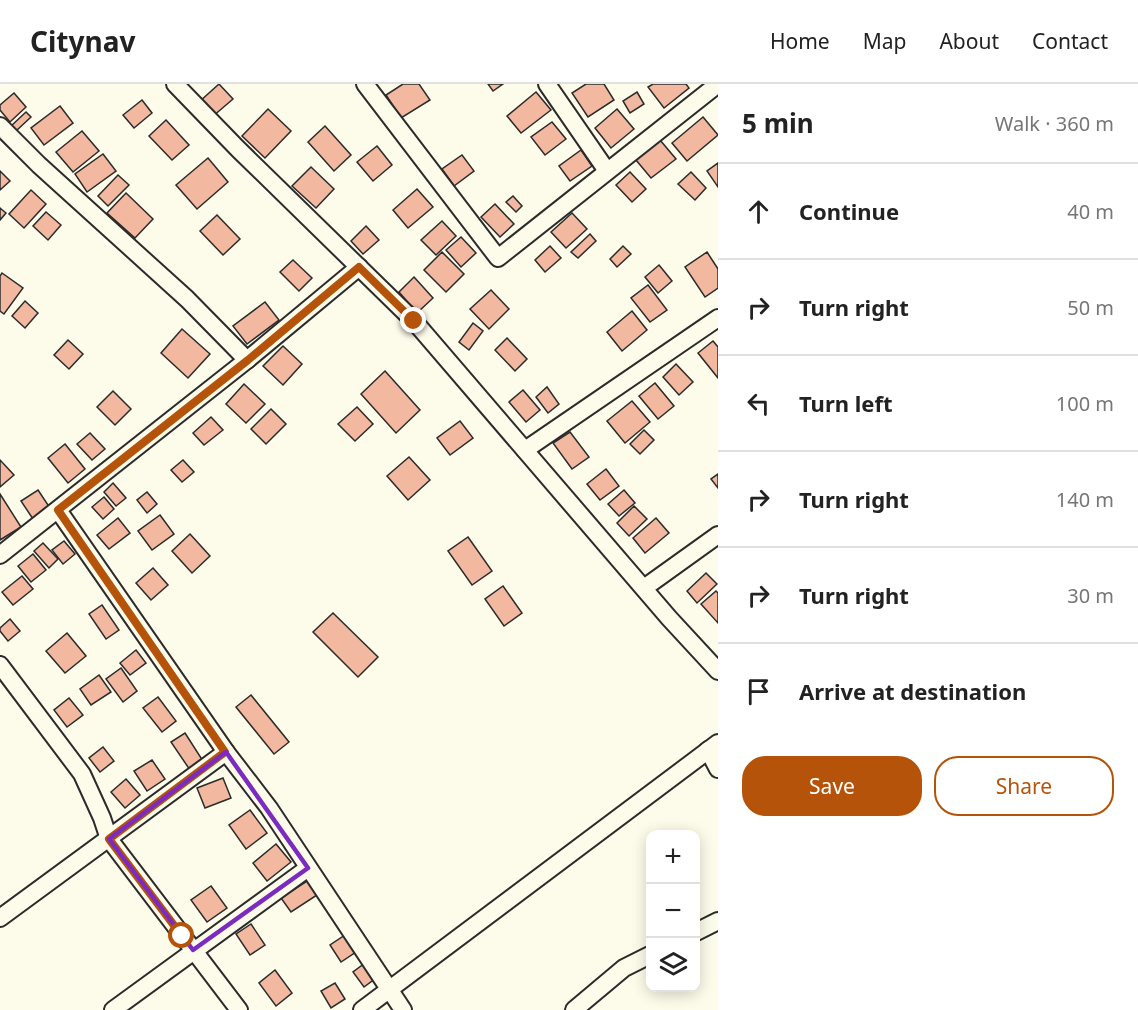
<!DOCTYPE html>
<html lang="en">
<head>
<meta charset="utf-8">
<style>
	:root { --surface:#fff; --page:#f6f6f6; --text:#222; --muted:#767676; --line:#e0e0e0; --accent:#b45309 }
	body { margin:0; font-family:"Noto Sans",sans-serif; background:var(--page); color:var(--text) }
	.controls { position:absolute; right:18px; bottom:18px; display:grid; overflow:hidden; border-radius:12px; box-shadow:0 3px 15px #0003 }
	.controls button { width:54px; height:54px; display:grid; place-items:center; padding:0; border:0; border-bottom:2px solid var(--line); background:var(--surface); color:var(--text); font:30px sans-serif }
	.stop { position:absolute; width:18px; height:18px; margin:-14px; border:4px solid #b45309; border-radius:50%; background:#fff }
	.stop.end { background:#b45309; border-color:#fff; box-shadow:0 2px 6px #0008 }
	.list { margin:0; padding:0; list-style:none }
	h2 { display:flex; justify-content:space-between; align-items:center; height:78px; margin:0; padding:0 24px; font-size:26px }
	h2 small { font-size:20px; font-weight:400; color:var(--muted) }
	.list li { display:grid; grid-template-columns:39px 1fr auto; gap:18px; align-items:center; box-sizing:border-box; height:96px; padding:0 24px; border-top:2px solid var(--line) }
	.list b { display:block; font-size:22px; white-space:nowrap }
	.list em { font-size:20px; font-style:normal; color:var(--muted) }
	.actions { display:flex; gap:12px; padding:18px 24px }
	.actions a { flex:1; padding:14px 0; border:2px solid var(--accent); border-radius:24px; text-align:center; font-size:21px; color:var(--accent) }
	.actions .main { background:var(--accent); color:#fff }
	.icon { flex:none; width:33px; height:33px; fill:none; stroke:currentColor; stroke-width:2; stroke-linecap:round; stroke-linejoin:round }
	.map { position:relative; flex:none; width:718px; height:926px; overflow:hidden }
	header { display:flex; align-items:center; gap:36px; box-sizing:border-box; height:84px; padding:0 30px; background:var(--surface); border-bottom:2px solid var(--line) }
	header strong { font-size:28px }
	nav { display:flex; gap:33px; margin-inline-start:auto; font-size:21px }
	main { display:flex }
	aside { flex:1; background:var(--surface) }
	.map>svg:first-child { display:block }
	.building { fill:#f2b8a0; stroke:#2b2b2b; stroke-width:1.5 }
	.lines { fill:none; stroke-linecap:round; stroke-linejoin:round }
	.minor-casing { stroke:#2b2b2b; stroke-width:20 }
	.minor { stroke:#fdfbea; stroke-width:16 }
	.route { stroke:#b45309; stroke-width:8 }
	.marked { fill:none; stroke:#7b2cbf; stroke-width:4.5; stroke-linejoin:round }
</style>
</head>
<body>
<header>
<strong>Citynav</strong>
<nav><a>Home</a><a>Map</a><a>About</a><a>Contact</a></nav>
</header>
<main>
<div class="map">
<svg width="718" height="926" viewBox="0 0 718 926">
	<rect width="100%" height="100%" fill="#fdfbea"/>
	<g class="building">
		<path d="M219,0L233,15L212,33L199,18Z"/>
		<path d="M403,0H419L430,16L401,34L386,11Z"/>
		<path d="M488,0H503L493,7Z"/>
		<path d="M586,0H604L614,16L588,33L572,9Z"/>
		<path d="M653,0H686L689,4L664,24L648,3Z"/>
		<path d="M536,8L551,26L521,49L507,32Z"/>
		<path d="M637,8L644,20L630,29L623,17Z"/>
		<path d="M14,9L26,23L10,38L0,26V21Z"/>
		<path d="M142,16L152,29L134,44L123,31Z"/>
		<path d="M60,22L73,39L44,61L31,44Z"/>
		<path d="M268,25L291,47L265,74L242,52Z"/>
		<path d="M617,25L634,45L611,64L595,44Z"/>
		<path d="M26,28L31,33L16,47L11,42Z"/>
		<path d="M703,33L718,51L687,77L672,59Z"/>
		<path d="M166,36L189,61L172,76L149,52Z"/>
		<path d="M552,38L566,55L545,71L531,53Z"/>
		<path d="M325,42L351,71L334,87L308,58Z"/>
		<path d="M82,47L99,67L73,88L56,68Z"/>
		<path d="M660,56L676,75L651,94L636,76Z"/>
		<path d="M377,62L392,81L373,97L357,78Z"/>
		<path d="M581,66L592,82L570,97L559,82Z"/>
		<path d="M103,70L116,87L87,108L75,90Z"/>
		<path d="M462,71L474,87L454,102L442,85Z"/>
		<path d="M208,74L228,98L197,125L176,101Z"/>
		<path d="M718,79V103L707,87Z"/>
		<path d="M311,83L334,105L316,124L292,102Z"/>
		<path d="M0,87L10,97L0,106Z"/>
		<path d="M630,88L646,105L632,118L616,101Z"/>
		<path d="M691,88L706,104L695,116L678,100Z"/>
		<path d="M118,91L129,101L108,122L98,112Z"/>
		<path d="M417,105L433,123L408,144L393,126Z"/>
		<path d="M31,106L46,120L24,144L9,130Z"/>
		<path d="M126,109L153,135L135,154L107,129Z"/>
		<path d="M513,112L522,122L516,128L506,118Z"/>
		<path d="M495,120L514,140L500,153L481,133Z"/>
		<path d="M0,124L6,129L0,136Z"/>
		<path d="M46,128L61,141L48,156L33,142Z"/>
		<path d="M572,129L587,145L566,164L551,148Z"/>
		<path d="M217,131L240,155L223,171L200,147Z"/>
		<path d="M442,137L456,152L436,171L421,156Z"/>
		<path d="M366,142L379,156L363,170L351,157Z"/>
		<path d="M590,150L596,157L578,174L571,168Z"/>
		<path d="M461,153L476,169L461,183L446,166Z"/>
		<path d="M550,162L561,174L545,188L535,176Z"/>
		<path d="M623,162L631,170L617,183L610,175Z"/>
		<path d="M442,168L464,190L446,208L424,186Z"/>
		<path d="M707,168L718,185V204L705,213L685,183Z"/>
		<path d="M293,176L312,194L299,207L280,188Z"/>
		<path d="M659,181L672,197L658,209L645,193Z"/>
		<path d="M2,189L23,204L4,230L0,227V192Z"/>
		<path d="M414,193L433,214L417,229L399,208Z"/>
		<path d="M648,201L667,226L650,238L631,214Z"/>
		<path d="M491,206L509,225L489,245L470,225Z"/>
		<path d="M25,217L38,229L25,244L12,232Z"/>
		<path d="M265,218L279,236L247,260L233,242Z"/>
		<path d="M632,227L647,246L622,267L607,248Z"/>
		<path d="M473,239L483,247L469,266L459,258Z"/>
		<path d="M182,245L210,270L188,294L161,269Z"/>
		<path d="M507,254L527,275L515,287L495,266Z"/>
		<path d="M68,256L83,270L69,285L54,271Z"/>
		<path d="M713,257L718,263V294L698,269Z"/>
		<path d="M283,262L302,280L283,301L263,282Z"/>
		<path d="M676,280L693,298L679,311L663,293Z"/>
		<path d="M385,287L420,326L396,349L361,310Z"/>
		<path d="M655,299L674,322L658,335L639,312Z"/>
		<path d="M244,300L265,320L246,339L226,320Z"/>
		<path d="M547,303L559,320L548,329L536,313Z"/>
		<path d="M523,306L540,326L526,338L509,318Z"/>
		<path d="M113,307L131,325L115,341L97,323Z"/>
		<path d="M632,317L650,338L625,359L607,337Z"/>
		<path d="M357,323L373,340L355,357L338,340Z"/>
		<path d="M271,325L286,340L266,360L251,345Z"/>
		<path d="M211,333L223,346L204,361L193,349Z"/>
		<path d="M460,337L473,354L450,371L437,354Z"/>
		<path d="M644,346L654,356L640,370L630,360Z"/>
		<path d="M570,348L589,373L572,385L553,359Z"/>
		<path d="M90,349L105,365L92,376L77,360Z"/>
		<path d="M65,360L85,385L68,399L48,374Z"/>
		<path d="M409,373L430,396L408,416L387,392Z"/>
		<path d="M0,376L14,391L0,403Z"/>
		<path d="M183,376L194,388L182,398L171,386Z"/>
		<path d="M606,385L619,402L600,416L587,400Z"/>
		<path d="M718,390V404L711,395Z"/>
		<path d="M113,399L126,414L116,422L104,408Z"/>
		<path d="M38,406L50,424L33,435L21,417Z"/>
		<path d="M624,406L635,419L619,432L608,420Z"/>
		<path d="M147,408L157,420L147,429L137,416Z"/>
		<path d="M0,410L21,443L0,456Z"/>
		<path d="M104,413L114,425L103,435L92,423Z"/>
		<path d="M634,422L647,435L629,452L617,439Z"/>
		<path d="M160,431L174,450L152,466L138,447Z"/>
		<path d="M118,434L130,449L109,465L97,451Z"/>
		<path d="M656,434L669,449L645,469L633,454Z"/>
		<path d="M190,450L210,472L192,489L172,467Z"/>
		<path d="M468,453L492,487L472,501L448,467Z"/>
		<path d="M64,457L75,470L63,480L52,466Z"/>
		<path d="M43,459L58,475L49,484L34,467Z"/>
		<path d="M33,470L46,486L31,498L18,482Z"/>
		<path d="M153,484L168,501L151,516L136,499Z"/>
		<path d="M706,489L717,500L697,519L687,507Z"/>
		<path d="M22,492L33,505L13,521L2,508Z"/>
		<path d="M503,502L522,529L504,542L485,515Z"/>
		<path d="M716,507L718,509V539L701,520Z"/>
		<path d="M102,521L119,546L106,555L89,530Z"/>
		<path d="M333,529L378,573L358,593L313,548Z"/>
		<path d="M10,535L20,547L8,557L0,547V544Z"/>
		<path d="M67,549L86,572L65,589L46,567Z"/>
		<path d="M136,566L146,579L130,591L120,579Z"/>
		<path d="M121,584L137,607L123,618L106,595Z"/>
		<path d="M99,591L111,608L91,621L80,605Z"/>
		<path d="M251,611L289,658L274,670L236,623Z"/>
		<path d="M158,613L176,637L162,648L143,624Z"/>
		<path d="M69,614L83,631L67,643L54,626Z"/>
		<path d="M185,649L203,677L190,686L171,658Z"/>
		<path d="M103,663L114,677L100,688L89,674Z"/>
		<path d="M152,676L165,695L147,707L134,687Z"/>
		<path d="M223,694L231,714L205,724L197,704Z"/>
		<path d="M126,695L140,711L125,724L111,708Z"/>
		<path d="M250,726L267,749L246,765L229,741Z"/>
		<path d="M276,760L291,778L267,797L253,779Z"/>
		<path d="M307,797L317,811L291,828L281,814Z"/>
		<path d="M211,802L227,824L207,838L191,816Z"/>
		<path d="M251,840L265,861L250,871L236,850Z"/>
		<path d="M345,851L356,868L341,878L330,861Z"/>
		<path d="M365,879L376,894L364,903L353,888Z"/>
		<path d="M275,886L292,909L276,922L259,899Z"/>
		<path d="M335,899L345,915L331,924L321,907Z"/>
	</g>
	<g class="lines">
		<defs>
			<g id="minor">
				<path d="M175,0L238,65L414,237L669,534L718,587"/>
				<path d="M365,0L498,174L718,0"/>
				<path d="M547,0L607,87"/>
				<path d="M0,42L39,81L187,215L247,276"/>
				<path d="M525,366L718,234"/>
				<path d="M58,426L226,668L269,724L403,926"/>
				<path d="M0,471L247,276L359,183"/>
				<path d="M644,504L718,451"/>
				<path d="M0,581L82,690L102,734L109,755L239,926"/>
				<path d="M708,666L718,685"/>
				<path d="M0,834L226,668"/>
				<path d="M696,848L718,837"/>
				<path d="M113,926L308,784"/>
				<path d="M362,926L718,659"/>
				<path d="M574,926L624,884L650,871"/>
			</g>
		</defs>
		<use href="#minor" class="minor-casing"/>
		<use href="#minor" class="minor"/>
	</g>
	<g class="lines">
		<path class="route" d="M182,852L109,755L225,668L58,426L248,276L359,183L414,237"/>
	</g>
	<path class="marked" d="M226,668L308,784L193,866L109,755Z"/>
</svg>
<div class="controls">
<button>+</button>
<button>−</button>
<button><svg class="icon" aria-label="layers" viewBox="0 0 24 24"><path d="M12 4l9 5-9 5-9-5zM3 14l9 5 9-5"/></svg></button>
</div>
<div class="stop" style="left:182px;top:852px"></div>
<div class="stop end" style="left:414px;top:237px"></div>
</div>
<aside>
<h2>5 min<small>Walk · 360 m</small></h2>
<ul class="list">
<li><svg class="icon" aria-label="ahead" viewBox="0 0 24 24"><path d="M12 20V5M6 11l6-6 6 6"/></svg><div><b>Continue</b></div><em>40 m</em></li>
<li><svg class="icon" aria-label="right" viewBox="0 0 24 24"><path d="M7 20v-9h11M14 6l5 5-5 5"/></svg><div><b>Turn right</b></div><em>50 m</em></li>
<li><svg class="icon" aria-label="left" viewBox="0 0 24 24"><path d="M17 20v-9H6M10 6l-5 5 5 5"/></svg><div><b>Turn left</b></div><em>100 m</em></li>
<li><svg class="icon" aria-label="right" viewBox="0 0 24 24"><path d="M7 20v-9h11M14 6l5 5-5 5"/></svg><div><b>Turn right</b></div><em>140 m</em></li>
<li><svg class="icon" aria-label="right" viewBox="0 0 24 24"><path d="M7 20v-9h11M14 6l5 5-5 5"/></svg><div><b>Turn right</b></div><em>30 m</em></li>
<li><svg class="icon" aria-label="arrive" viewBox="0 0 24 24"><path d="M6 21V4h12l-3 4 3 4H6"/></svg><div><b>Arrive at destination</b></div></li>
</ul>
<div class="actions"><a class="main">Save</a><a>Share</a></div>
</aside>
</main>
</body>
</html>
